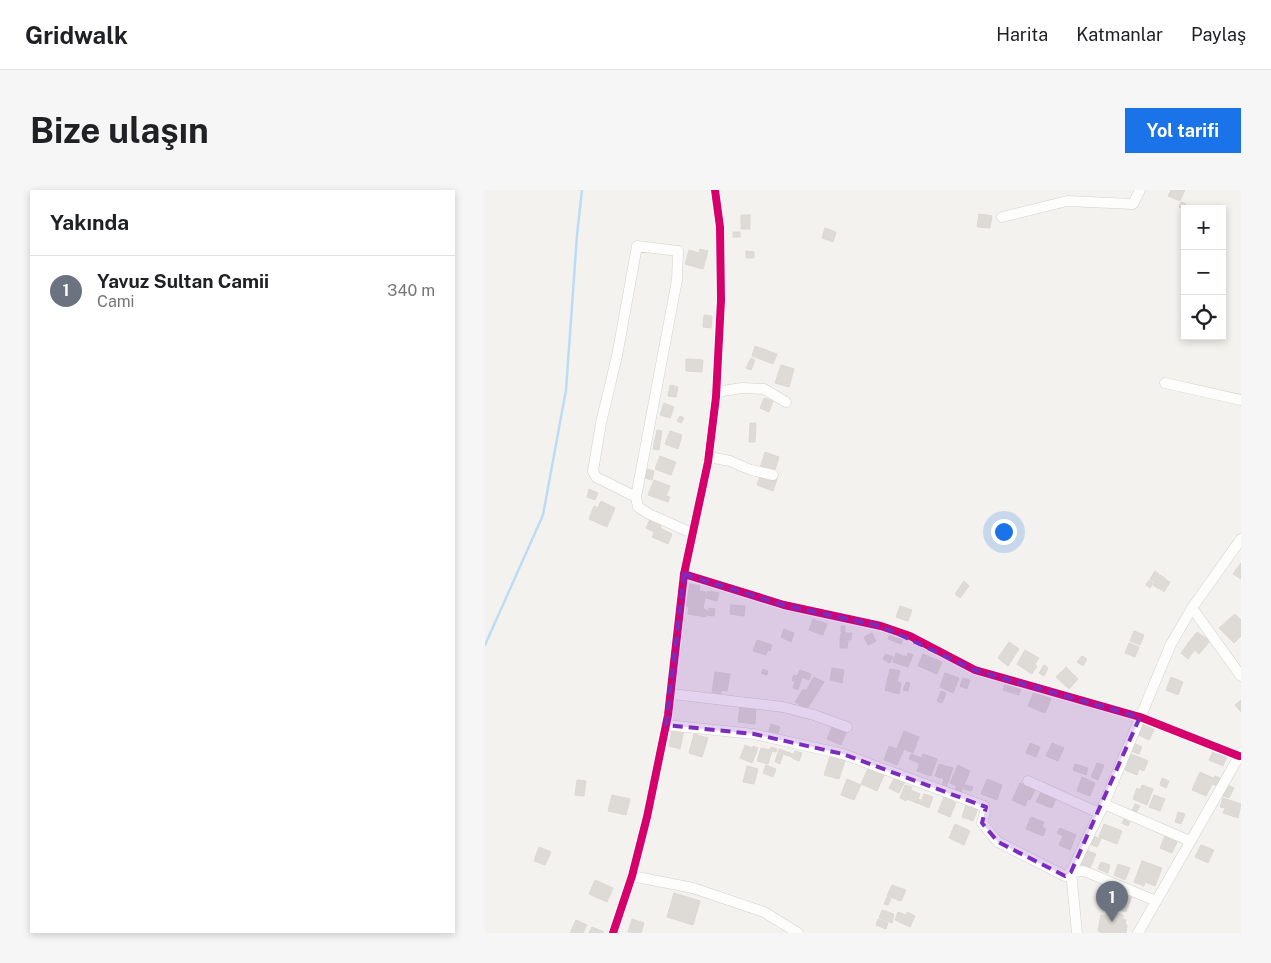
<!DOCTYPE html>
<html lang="tr">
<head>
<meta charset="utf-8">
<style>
	:root { --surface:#fff; --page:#f6f6f6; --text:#202124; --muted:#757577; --line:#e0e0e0; --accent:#1a73e8 }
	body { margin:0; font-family:"Public Sans",sans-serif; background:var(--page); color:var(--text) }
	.controls { position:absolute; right:15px; top:15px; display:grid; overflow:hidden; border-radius:0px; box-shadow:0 2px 8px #0003 }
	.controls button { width:45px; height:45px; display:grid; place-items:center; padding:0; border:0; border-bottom:1px solid var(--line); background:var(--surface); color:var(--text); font:25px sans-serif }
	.you { position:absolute; left:518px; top:341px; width:18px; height:18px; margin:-12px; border:4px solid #fff; border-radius:50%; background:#1a73e8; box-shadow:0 0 0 8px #1a73e833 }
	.badge { display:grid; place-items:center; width:32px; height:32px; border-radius:50%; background:var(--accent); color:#fff; font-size:16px; font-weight:700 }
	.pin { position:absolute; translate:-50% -41px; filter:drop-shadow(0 1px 2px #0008) }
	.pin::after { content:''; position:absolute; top:26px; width:18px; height:15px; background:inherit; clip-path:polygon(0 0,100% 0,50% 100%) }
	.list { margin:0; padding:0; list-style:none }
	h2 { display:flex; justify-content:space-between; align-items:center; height:65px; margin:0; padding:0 20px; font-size:21px }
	h2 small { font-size:16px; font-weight:400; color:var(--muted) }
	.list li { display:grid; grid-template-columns:32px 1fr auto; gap:15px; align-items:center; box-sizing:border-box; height:70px; padding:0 20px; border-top:1px solid var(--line) }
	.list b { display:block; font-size:19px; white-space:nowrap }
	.list p { margin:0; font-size:16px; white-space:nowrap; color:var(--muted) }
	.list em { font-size:16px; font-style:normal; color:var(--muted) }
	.icon { flex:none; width:28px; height:28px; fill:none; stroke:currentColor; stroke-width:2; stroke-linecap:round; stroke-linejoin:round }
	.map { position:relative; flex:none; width:756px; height:743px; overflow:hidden; border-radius:0px }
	header { display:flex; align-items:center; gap:30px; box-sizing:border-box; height:70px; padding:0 25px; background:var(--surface); border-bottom:1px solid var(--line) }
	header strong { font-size:24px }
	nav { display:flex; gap:28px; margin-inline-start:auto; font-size:18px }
	.intro { display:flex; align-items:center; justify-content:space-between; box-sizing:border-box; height:120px; padding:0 30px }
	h1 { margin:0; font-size:35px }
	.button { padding:12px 22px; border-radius:0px; background:var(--accent); color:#fff; font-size:18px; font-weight:700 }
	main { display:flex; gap:30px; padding:0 30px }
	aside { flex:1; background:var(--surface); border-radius:0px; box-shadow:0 2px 8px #0003 }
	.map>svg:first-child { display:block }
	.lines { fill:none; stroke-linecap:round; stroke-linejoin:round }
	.stream { stroke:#bddcf3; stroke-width:2.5 }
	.building { fill:#dedbd6; stroke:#dcd9d4 }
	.minor-casing { stroke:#d2d0cb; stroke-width:11 }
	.minor { stroke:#fdfdfc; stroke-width:10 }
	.cycleway-casing { stroke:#fff; stroke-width:11 }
	.cycleway { stroke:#d6006c; stroke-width:8 }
	.marked { fill:#7b2cbf; fill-opacity:0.2; stroke:#7b2cbf; stroke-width:4; stroke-dasharray:10 6; stroke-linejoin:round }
</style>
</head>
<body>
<header>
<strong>Gridwalk</strong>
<nav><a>Harita</a><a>Katmanlar</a><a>Paylaş</a></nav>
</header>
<div class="intro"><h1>Bize ulaşın</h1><a class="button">Yol tarifi</a></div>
<main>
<aside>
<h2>Yakında<small></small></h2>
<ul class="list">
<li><span class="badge" style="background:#6b7280">1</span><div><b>Yavuz Sultan Camii</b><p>Cami</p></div><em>340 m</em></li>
</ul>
</aside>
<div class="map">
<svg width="756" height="743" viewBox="0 0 756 743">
	<rect width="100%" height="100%" fill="#f4f2ee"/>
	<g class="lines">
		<path class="stream" d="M0,455L58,325L81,200L92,45L97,0"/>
	</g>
	<g class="building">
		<path d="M686,0H700L695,11L683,6Z"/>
		<path d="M696,12L701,14L700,19L694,17Z"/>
		<path d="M494,24L507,26L505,38L492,37Z"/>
		<rect x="256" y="25" width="9" height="14"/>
		<path d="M340,38L351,42L348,52L337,48Z"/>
		<rect x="248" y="42" width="7" height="5"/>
		<path d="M215,59L223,61L218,79L200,74L204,60L214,63Z"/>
		<path d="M261,61L269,62V68H261Z"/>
		<path d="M219,125L227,126L226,138L218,137Z"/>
		<path d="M270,156L292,164L288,174L267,166Z"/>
		<path d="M266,168L270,170L266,180L261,178Z"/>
		<path d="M201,169L218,170L217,182L201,181Z"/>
		<path d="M296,175L309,179L304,197L290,193Z"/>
		<path d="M185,195L193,197L191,207L183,206Z"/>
		<path d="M279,208L288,211L284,222L275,218Z"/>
		<path d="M179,213L189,217L185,228L175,225Z"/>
		<path d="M195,226L199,228L196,233L192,231Z"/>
		<path d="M265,233H271L270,252H264Z"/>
		<path d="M172,240L177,241L174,260L168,259Z"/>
		<path d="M185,241L197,245L193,259L180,254Z"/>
		<path d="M280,262L294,267L289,283L275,278Z"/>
		<path d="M175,266L191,272L186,285L170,279Z"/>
		<path d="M162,279L169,281L167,290L160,288Z"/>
		<path d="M276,283L292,289L288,301L272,295Z"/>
		<path d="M169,290L185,296L181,306L185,307L183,312L163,305Z"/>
		<path d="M104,299L113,303L110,310L102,307Z"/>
		<path d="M116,311L130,318L122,337L104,329L109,316L113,318Z"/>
		<path d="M165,329L177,335L175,338L187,344L183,354L167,347L169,342L161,338Z"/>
		<path d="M756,373V389L748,384Z"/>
		<path d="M670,381L674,384L669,392L665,389Z"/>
		<path d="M675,385L681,389L674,399L668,395Z"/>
		<path d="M664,390L668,393L665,398L661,395Z"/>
		<path d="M681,390L685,392L679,402L675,399Z"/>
		<path d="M479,391L484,396L475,408L470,404Z"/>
		<path d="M205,394L215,396L214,401L221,402L218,419L222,420L221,427L203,424L204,417L201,416Z"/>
		<path d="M223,401L234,403L232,411L221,408Z"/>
		<path d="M246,415L260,416L259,426L245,424Z"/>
		<path d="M415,416L427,420L423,431L411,427Z"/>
		<path d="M224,418L230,419L229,426L222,425Z"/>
		<path d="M750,424L756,430V446L749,453L734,438Z"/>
		<path d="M328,429L342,434L338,445L324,440Z"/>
		<path d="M356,436H360V443L356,442Z"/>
		<path d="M299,439L309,443L306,452L296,447Z"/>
		<path d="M649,441L659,445L655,455L645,451Z"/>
		<path d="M712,442L725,451L714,464L702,454Z"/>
		<path d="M356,443H367L366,450H355Z"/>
		<path d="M387,443L391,451L383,455L379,447Z"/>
		<path d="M405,444L418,449L416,454L403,449Z"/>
		<path d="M272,450L287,455L285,461L283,460L281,465L268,461Z"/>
		<path d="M355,450L363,451L362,458H355Z"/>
		<path d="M524,452L534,459L523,476L513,468Z"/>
		<path d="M644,453L654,457L650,467L640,463Z"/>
		<path d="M702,455L709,461L703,469L696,463Z"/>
		<path d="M540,460L554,468L550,474L552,476L547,484L532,474Z"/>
		<path d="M411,463L422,467L423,463L428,465L423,477L408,472Z"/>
		<path d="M401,464L408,467L405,473L398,469Z"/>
		<path d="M438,464L457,472L452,484L433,476Z"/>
		<path d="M597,466L602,469L598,476L592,472Z"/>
		<path d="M559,475L563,478L559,486L554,483Z"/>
		<path d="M581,477L593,489L584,499L571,487Z"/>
		<path d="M347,478L359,480L357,493L345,490Z"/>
		<path d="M278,479L283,481L282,485L276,483Z"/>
		<path d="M405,479L415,481L412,492L416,493L414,504L400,500Z"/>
		<path d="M315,480L326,484L324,490L317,487L313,500L308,498L310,492L307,490L309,485L312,486Z"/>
		<path d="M230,482L245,484L242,501L236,500V504L227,502Z"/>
		<path d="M460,483L474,488L468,503L455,497Z"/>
		<path d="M329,487L339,492L322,519L310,512L318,499L321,501Z"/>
		<path d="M686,487L698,492L693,505L681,500Z"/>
		<path d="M478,488L485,490L482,499L475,496Z"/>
		<path d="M521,491L537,496L534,505L518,500Z"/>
		<path d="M421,492L425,493L423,501L418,500Z"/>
		<path d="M456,501L461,503L457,513L452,511Z"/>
		<path d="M549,502L566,509L560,523L543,516Z"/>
		<path d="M756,510V522L750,515Z"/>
		<path d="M255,516L271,517L270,534L253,532Z"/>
		<path d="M660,531L671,536L664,550L654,545Z"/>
		<path d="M286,534L295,537L292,547L283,544Z"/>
		<path d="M347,537L361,542L356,555L342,549Z"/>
		<path d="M187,538L199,540L195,559L184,556Z"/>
		<path d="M419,541L434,547L428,563L419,559L412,575L399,570L404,556L412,559Z"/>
		<path d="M209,544L223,548L217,567L204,563Z"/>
		<path d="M545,553L555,557L551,567L541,563Z"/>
		<path d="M567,553L579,558L573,571L561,566Z"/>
		<path d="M649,553L657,557L654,564L646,561Z"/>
		<path d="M260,555L267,558L268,556L273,558L267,573L255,568Z"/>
		<path d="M286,557L292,559L291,562L287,561L283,574L272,571L276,558L285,560Z"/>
		<path d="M294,559L308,564L307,567L298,564L295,574L290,572Z"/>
		<path d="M729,559L743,564L738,576L724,570Z"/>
		<path d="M310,561L317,563L314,571L307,568Z"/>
		<path d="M426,564L436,568L434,573L424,569Z"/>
		<path d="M438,564L452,569L446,586L432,581Z"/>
		<path d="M646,564L663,571L659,581L654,579L652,585L640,580Z"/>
		<path d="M345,566L360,571L354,589L339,585Z"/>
		<path d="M612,573L619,575L613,590L606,587Z"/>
		<path d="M454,574L468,578L461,598L457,596L459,589L450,586Z"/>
		<path d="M590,574L603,578L601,585L588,580Z"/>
		<path d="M281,575L291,579L288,587L278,583Z"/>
		<path d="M473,575L485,581L476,602L470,599L472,596L465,593Z"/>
		<path d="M262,576L273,579L269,594L258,592Z"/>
		<path d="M384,576L400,583L392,601L376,594Z"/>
		<path d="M715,582L728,588L730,586L735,588L732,596L727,594L721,606L707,600Z"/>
		<path d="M411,585L421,590L414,603L404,598Z"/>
		<path d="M597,587L610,593L605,606L592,601Z"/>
		<path d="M677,588L684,591L681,598L675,595Z"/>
		<path d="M362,589L376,595L369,610L356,605Z"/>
		<path d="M502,589L517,595L512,610L496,604Z"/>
		<path d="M92,590L101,591L99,606L90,605Z"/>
		<path d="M535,593L550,600L545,610L543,609L540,616L527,610Z"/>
		<path d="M420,595L427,597L421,611L415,608Z"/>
		<path d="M480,595L488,597L486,601L479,599Z"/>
		<path d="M657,595L668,599L662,615L648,609L652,598L655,600Z"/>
		<path d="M743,595L749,598L744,608L738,606Z"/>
		<path d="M426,600L435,604L433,609L436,610L434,614L422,609Z"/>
		<path d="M556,602L571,608L567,618L551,612Z"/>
		<path d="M439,604L448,607L444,618L435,614Z"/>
		<path d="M460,604L468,607L467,611L471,613L465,627L453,622Z"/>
		<path d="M127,605L145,609L141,625L123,621Z"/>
		<path d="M669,605L680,609L675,621L664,617Z"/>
		<path d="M738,608L756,614L753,628L738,623L740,618L735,617Z"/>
		<path d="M482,612L494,616L488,631L477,627Z"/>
		<path d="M650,614L655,616L651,623L647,621Z"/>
		<path d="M693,622L700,624L696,634L690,632Z"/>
		<path d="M546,627L559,632L557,637L561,639L558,646L541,639Z"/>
		<path d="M639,629L645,632L643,636L637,633Z"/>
		<path d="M470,634L485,641L479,655L464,648Z"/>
		<path d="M619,634L637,641L632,654L614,647Z"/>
		<path d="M575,638L591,645L585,660L574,655L578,646L572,643Z"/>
		<path d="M681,644L693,650L687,663L675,658Z"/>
		<path d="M608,646L616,649L612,657L605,654Z"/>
		<path d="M716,655L729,660L723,673L710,667Z"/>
		<path d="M54,657L66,662L60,675L49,671Z"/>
		<path d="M601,660L611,664L605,678L595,674Z"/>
		<path d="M657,671L677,678L670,696L660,692L659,696L649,692Z"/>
		<path d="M616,672L625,675L623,683L613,679Z"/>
		<path d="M633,674L645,678L640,690L629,685Z"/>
		<path d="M110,690L128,698L122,712L104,704Z"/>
		<path d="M407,695L421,700L416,711L402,706Z"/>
		<path d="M189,703L215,711L208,735L182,727Z"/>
		<path d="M642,703L647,706L641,722L635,720Z"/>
		<path d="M402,707L406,709L403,715L399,714Z"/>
		<path d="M397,720L409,724L407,733L394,728Z"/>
		<path d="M621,721L638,725V729L641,730L640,735H642L641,743H617L613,741L616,725L621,726Z"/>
		<path d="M413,722L421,725L422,722L430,726L425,737L410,730Z"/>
		<path d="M147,729L159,733L156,743L143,742Z"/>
		<path d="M393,729L403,733L401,739L391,735Z"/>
		<path d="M91,730L102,735L98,743H85Z"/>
		<path d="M107,737L119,742L118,743H104Z"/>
	</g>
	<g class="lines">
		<defs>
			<g id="minor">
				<path d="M517,27L582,11L648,14L655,0"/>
				<path d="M680,193L756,210"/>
				<path d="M231,202L257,198L279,199L301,212"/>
				<path d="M224,267L245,271L266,280L288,285"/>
				<path d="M151,307L192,90L193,61L152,56L132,166L116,233L108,281L111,287L151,307L153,317L164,324L207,343"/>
				<path d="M199,384L299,415L396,436L425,446L490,480L655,527L754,566"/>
				<path d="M707,418L756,486"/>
				<path d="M187,504L298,517L329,525L362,537"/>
				<path d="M181,535L269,544L358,564L499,616L500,622L497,633L513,652L580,686L586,682L599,681L671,711"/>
				<path d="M543,591L614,623"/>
				<path d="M619,614L705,651"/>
				<path d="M147,686L208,698L279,722L313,743"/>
				<path d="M128,743L147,686L162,627L183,525L199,384L223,272L231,207L236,110L235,37L230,0"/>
				<path d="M592,743L586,682L619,614L686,454L707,418L756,349"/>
				<path d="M653,743L756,563"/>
			</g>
		</defs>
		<use href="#minor" class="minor-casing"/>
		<use href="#minor" class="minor"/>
		<defs>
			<g id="cycleway">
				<path d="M199,384L299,415L396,436L425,446L490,480L655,527L754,566"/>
				<path d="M128,743L147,686L162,627L183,525L199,384L223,272L231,207L236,110L235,37L230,0"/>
			</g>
		</defs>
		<use href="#cycleway" class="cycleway-casing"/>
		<use href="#cycleway" class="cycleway"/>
	</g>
	<path class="marked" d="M199,384L299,415L396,436L490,480L655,527L586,682L580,686L513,652L497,633L501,617L358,564L269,544L181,535Z"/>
</svg>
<div class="controls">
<button>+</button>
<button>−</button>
<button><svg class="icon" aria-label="locate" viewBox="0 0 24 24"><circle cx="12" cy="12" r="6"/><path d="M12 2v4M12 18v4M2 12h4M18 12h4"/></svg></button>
</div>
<div class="you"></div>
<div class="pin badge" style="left:627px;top:732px;background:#6b7280">1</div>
</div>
</main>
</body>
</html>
